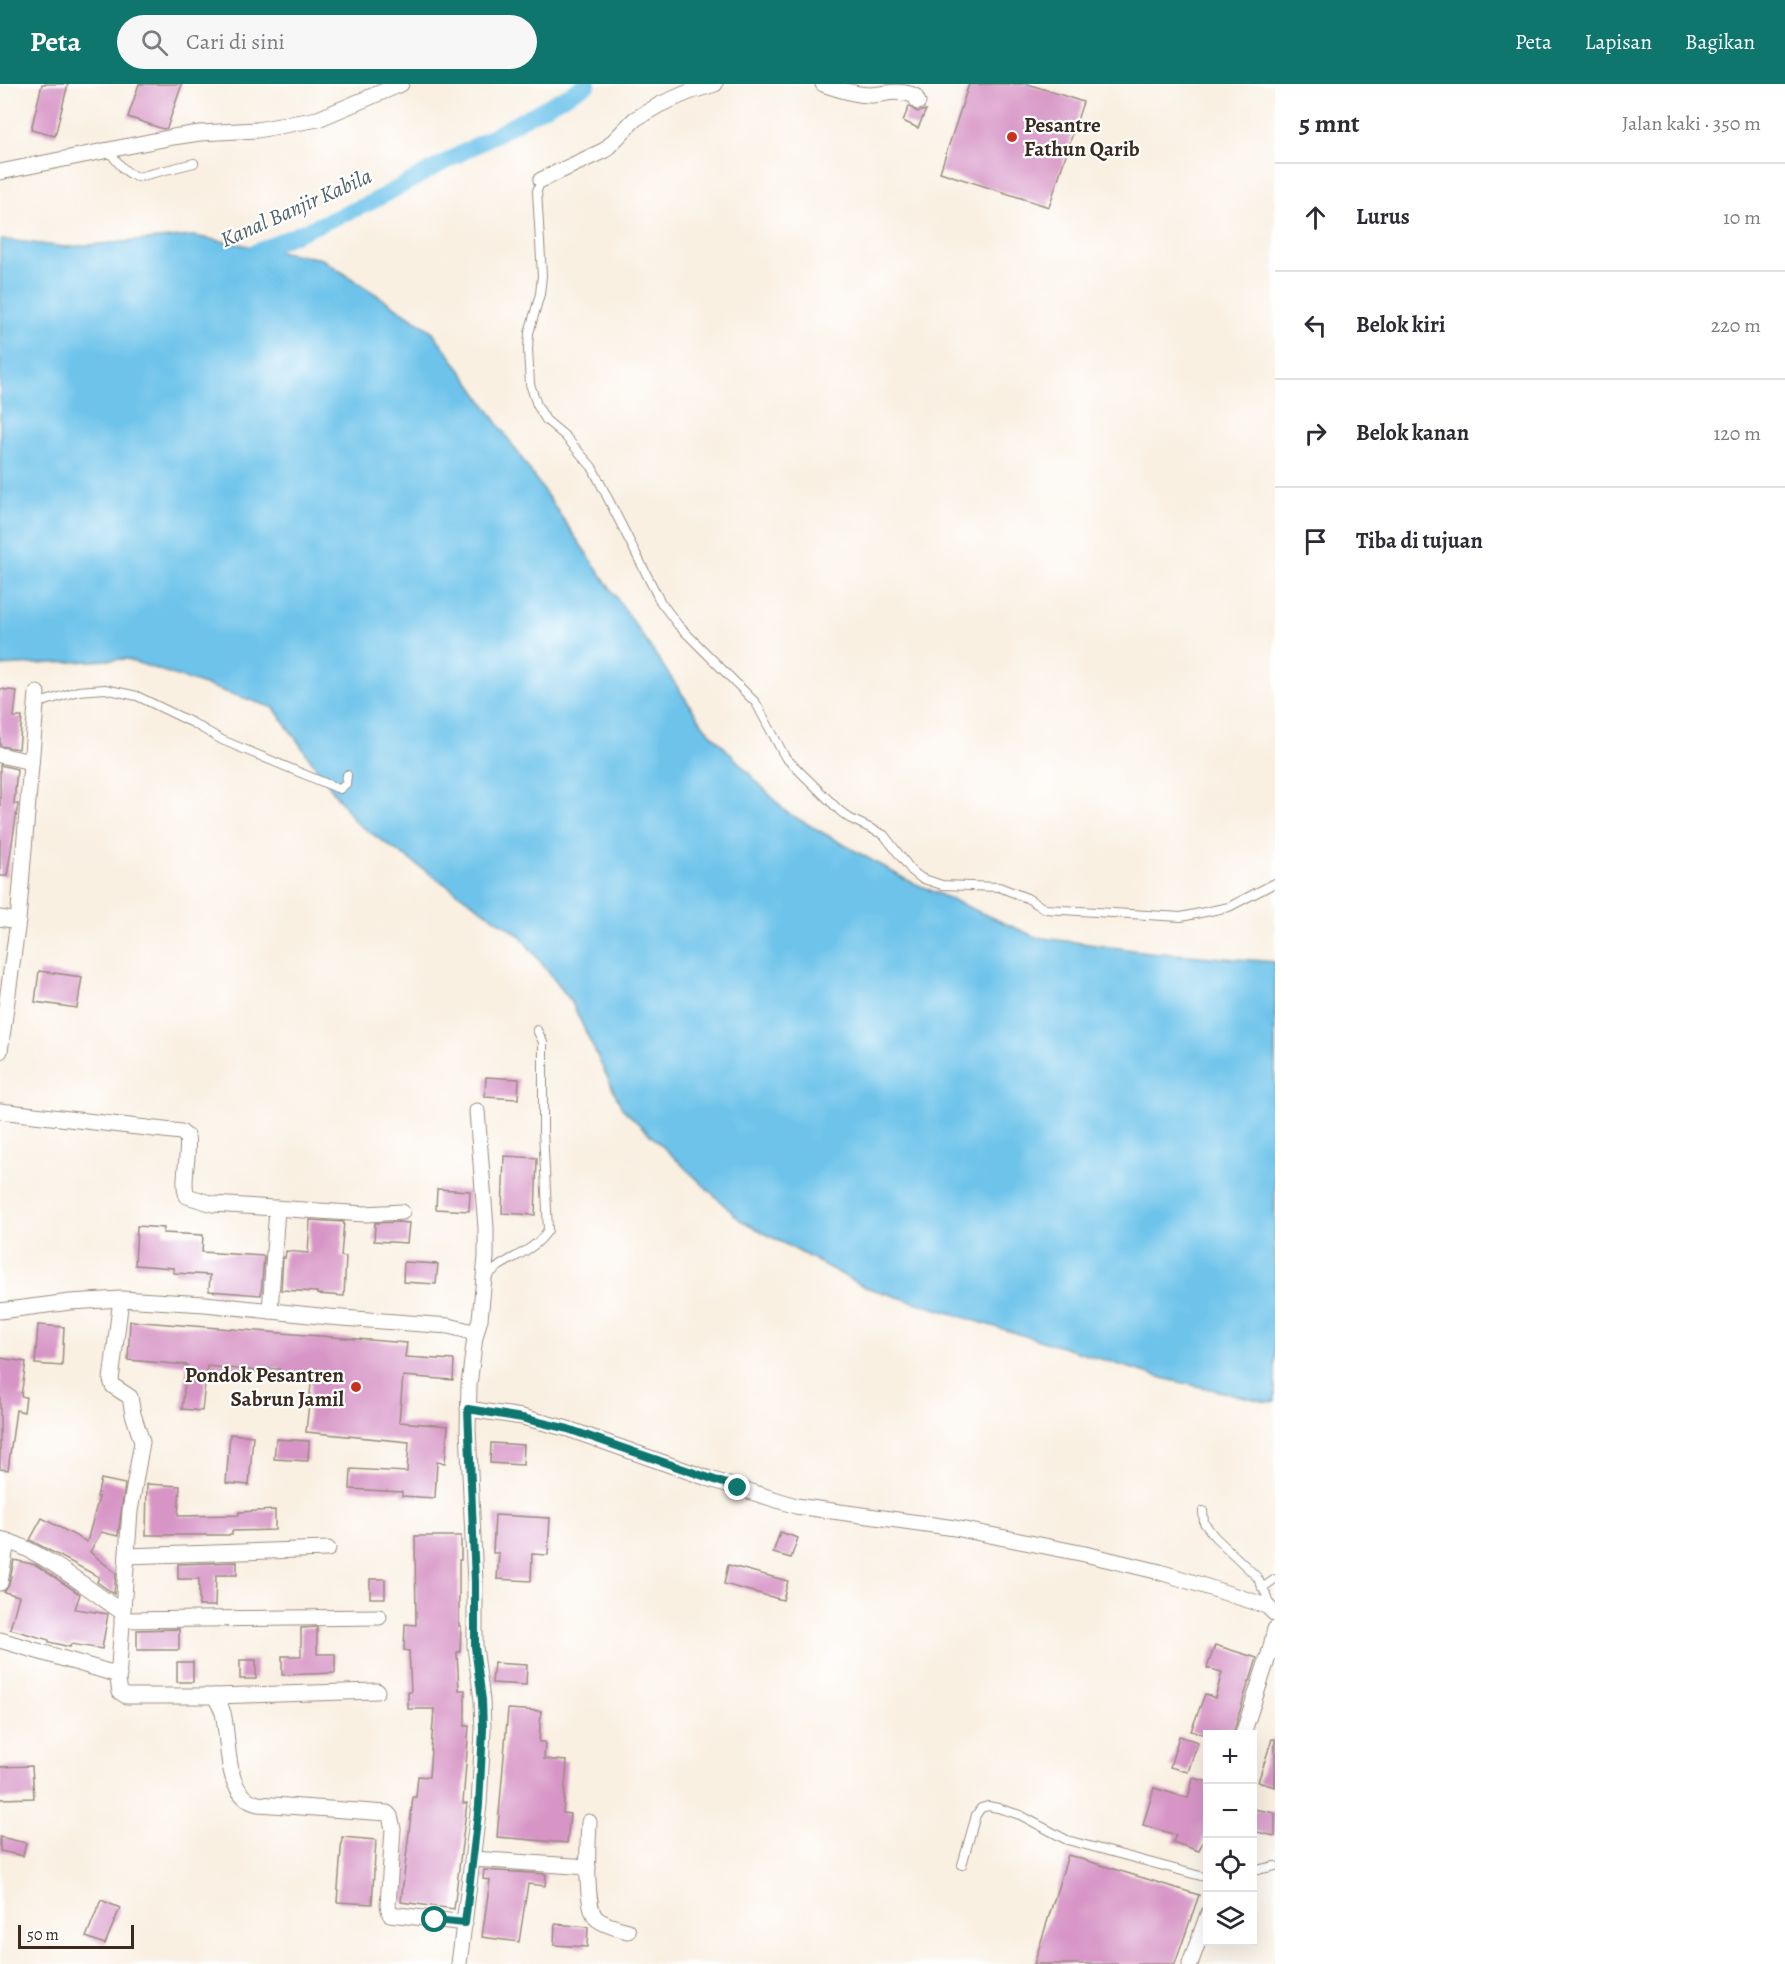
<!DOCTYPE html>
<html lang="id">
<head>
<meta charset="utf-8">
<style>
	:root { --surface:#fff; --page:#f7f7f7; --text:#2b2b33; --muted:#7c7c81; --line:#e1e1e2; --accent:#0f766e }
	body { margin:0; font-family:Alegreya,serif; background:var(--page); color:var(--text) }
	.controls { position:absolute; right:18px; bottom:18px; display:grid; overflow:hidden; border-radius:0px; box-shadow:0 6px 24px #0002 }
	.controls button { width:54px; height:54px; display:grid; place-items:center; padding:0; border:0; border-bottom:2px solid var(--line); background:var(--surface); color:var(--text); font:30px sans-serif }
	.scale { position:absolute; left:18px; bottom:15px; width:116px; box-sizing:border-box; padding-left:6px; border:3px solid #3b2a1e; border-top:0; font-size:16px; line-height:21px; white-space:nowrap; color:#3b2a1e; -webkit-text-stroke:4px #fff; paint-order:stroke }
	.stop { position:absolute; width:18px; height:18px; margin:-14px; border:4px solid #0f766e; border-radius:50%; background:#fff }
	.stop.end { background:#0f766e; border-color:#fff; box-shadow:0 2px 6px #0008 }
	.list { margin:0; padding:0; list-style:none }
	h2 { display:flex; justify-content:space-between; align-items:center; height:78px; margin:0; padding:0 24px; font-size:26px }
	h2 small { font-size:20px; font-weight:400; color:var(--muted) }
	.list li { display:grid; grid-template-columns:39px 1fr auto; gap:18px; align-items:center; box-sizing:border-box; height:108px; padding:0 24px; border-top:2px solid var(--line) }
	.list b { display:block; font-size:22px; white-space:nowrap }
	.list em { font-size:20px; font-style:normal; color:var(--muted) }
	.icon { flex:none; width:33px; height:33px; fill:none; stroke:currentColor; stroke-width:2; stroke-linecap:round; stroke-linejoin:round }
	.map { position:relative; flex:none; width:1275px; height:1880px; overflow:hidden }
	header { display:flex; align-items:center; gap:36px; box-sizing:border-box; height:84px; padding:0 30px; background:var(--accent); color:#fff }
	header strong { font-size:28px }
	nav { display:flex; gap:33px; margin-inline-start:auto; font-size:21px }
	.search { width:420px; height:54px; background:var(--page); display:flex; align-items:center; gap:15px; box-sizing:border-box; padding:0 21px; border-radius:33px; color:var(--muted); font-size:22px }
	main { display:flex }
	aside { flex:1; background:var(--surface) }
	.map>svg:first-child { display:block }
	.water { fill:#6dc3ea; stroke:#547684; stroke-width:1.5 }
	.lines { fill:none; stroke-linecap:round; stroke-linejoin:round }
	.canal { stroke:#6dc3ea; stroke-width:16 }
	.building { fill:#d795c6 }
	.lane-casing { stroke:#9a8d80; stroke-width:10 }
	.street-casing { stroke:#9a8d80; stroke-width:17 }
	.lane { stroke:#fff; stroke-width:8 }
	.street { stroke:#fff; stroke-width:15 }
	.route { stroke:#0f766e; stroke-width:8 }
	.poi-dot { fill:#c8321e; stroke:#fff; stroke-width:2 }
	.labels { text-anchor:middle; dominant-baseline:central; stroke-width:4.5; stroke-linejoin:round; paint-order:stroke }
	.poi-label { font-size:21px; font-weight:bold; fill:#3b2a1e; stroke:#fff; text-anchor:start }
	.water-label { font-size:22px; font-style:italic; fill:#4c6065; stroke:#fff }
</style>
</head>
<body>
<header>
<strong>Peta</strong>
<div class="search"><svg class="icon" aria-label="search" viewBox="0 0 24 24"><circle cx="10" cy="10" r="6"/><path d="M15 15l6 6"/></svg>Cari di sini</div>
<nav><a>Peta</a><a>Lapisan</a><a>Bagikan</a></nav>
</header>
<main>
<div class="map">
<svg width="1275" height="1880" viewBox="0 0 1275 1880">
	<rect width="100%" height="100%" fill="#fff"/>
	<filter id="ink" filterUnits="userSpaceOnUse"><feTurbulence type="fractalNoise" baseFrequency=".0167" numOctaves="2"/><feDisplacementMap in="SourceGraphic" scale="12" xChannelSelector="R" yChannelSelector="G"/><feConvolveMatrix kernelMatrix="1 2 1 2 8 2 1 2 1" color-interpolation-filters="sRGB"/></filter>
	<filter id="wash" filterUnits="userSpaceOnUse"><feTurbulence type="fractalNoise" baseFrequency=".008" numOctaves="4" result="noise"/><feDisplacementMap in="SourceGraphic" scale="24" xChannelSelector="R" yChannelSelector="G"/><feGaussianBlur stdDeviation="1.35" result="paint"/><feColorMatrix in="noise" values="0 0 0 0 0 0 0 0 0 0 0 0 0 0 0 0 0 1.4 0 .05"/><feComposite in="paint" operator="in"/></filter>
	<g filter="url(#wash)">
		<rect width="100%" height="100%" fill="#f9f0e2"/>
		<path class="water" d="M193,152L322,175L432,247L473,303L704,642L786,728L905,795L1036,853L1148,868L1275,878V1317L1267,1318L1166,1295L865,1203L740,1136L622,1024L571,917L520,852L355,738L274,624L126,575L0,582V155L66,163Z"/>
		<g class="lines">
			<path class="canal" d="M243,173L370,119L588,0"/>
		</g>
		<g id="blocks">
			<g class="building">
				<path d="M42,0H68L55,52L31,46Z"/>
				<path d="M139,0H182L167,44L163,45L128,33Z"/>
				<path d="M969,0H1028L1083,18L1049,123L940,88Z"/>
				<path d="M909,22L917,28L926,26L918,44L903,37Z"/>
				<path d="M0,605L17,607L14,633H22L19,665L0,662Z"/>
				<path d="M0,681L17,685L14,720H18L7,792H0Z"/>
				<path d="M39,887L82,893L77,924L35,918Z"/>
				<path d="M486,993L519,995L518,1015L485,1013Z"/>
				<path d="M504,1072L537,1074L535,1131L502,1129Z"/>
				<path d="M437,1105L470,1107L469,1127L436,1125Z"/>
				<path d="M310,1136L344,1138L341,1172L346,1173L344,1212L317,1210V1208L281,1206L283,1173L285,1174L286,1167L308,1169Z"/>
				<path d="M398,1138L409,1139L407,1159L374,1157L375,1139Z"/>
				<path d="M137,1142L164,1144L163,1149L203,1151L202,1168L264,1172L261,1211L209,1207L210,1191L174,1189V1184L135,1181Z"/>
				<path d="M404,1178L438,1180L436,1200L403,1198Z"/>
				<path d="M130,1237L407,1259L405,1273L454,1276L453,1296L403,1292L399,1338L448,1342L445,1379L437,1378L435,1414L402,1412V1408L350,1405L351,1385L407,1388L409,1358L306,1348L312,1291L280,1289V1285L259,1284V1287L207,1282L202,1327L182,1325L187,1281L128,1276Z"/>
				<path d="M38,1241L64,1243L62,1282L35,1280Z"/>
				<path d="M0,1274L26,1278L21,1312L26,1313L24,1328L16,1326L8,1386L0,1385Z"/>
				<path d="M230,1350L253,1352L249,1401L226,1399Z"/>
				<path d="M276,1355L309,1357L308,1377L274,1375Z"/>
				<path d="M491,1359L524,1361L523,1381L490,1379Z"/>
				<path d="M101,1395L125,1400L118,1452L101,1448L90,1468L116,1489L114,1510L97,1498L99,1493L30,1456L42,1434L87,1458L99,1413H97Z"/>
				<path d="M147,1400L180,1402L178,1432L239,1431V1428L275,1426V1446L232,1447V1451H146Z"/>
				<path d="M495,1431L550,1434L548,1471L532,1470L531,1497L497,1495L499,1469H493Z"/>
				<path d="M780,1448L798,1454L791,1474L773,1469Z"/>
				<path d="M415,1452H461V1476H459V1542H461L460,1568H457L459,1606H465V1642H469L463,1719H467L454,1825L401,1818L413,1713H416L418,1692L429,1693L434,1625H408V1608H411L409,1567L404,1566L405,1540L416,1541Z"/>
				<path d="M14,1476L36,1481L80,1510L75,1525L108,1530L102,1565L71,1560L70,1563L49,1558V1556L10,1545L19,1512L4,1508L9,1501Z"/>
				<path d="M237,1478V1491H216L215,1522H199V1495H178V1480Z"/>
				<path d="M728,1481L788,1497L783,1516L724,1500Z"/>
				<rect x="370" y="1495" width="15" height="19"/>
				<path d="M317,1543V1570H335V1589L282,1591V1572H301V1544Z"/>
				<path d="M179,1545V1566H137V1546Z"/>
				<path d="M1215,1561L1257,1574L1250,1597H1249L1233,1650H1202L1191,1647L1205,1610L1215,1614L1222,1588L1207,1584Z"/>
				<rect x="240" y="1576" width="16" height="19"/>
				<rect x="177" y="1578" width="16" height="20"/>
				<path d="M494,1579L527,1581L526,1601L492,1599Z"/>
				<path d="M508,1625L541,1627L539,1658H545L544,1675L567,1677L563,1729L570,1730L567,1759L497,1753Z"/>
				<path d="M1179,1652L1198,1658L1188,1688L1170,1683Z"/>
				<path d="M1272,1655H1275V1703L1258,1698Z"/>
				<path d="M32,1682L34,1714L0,1715V1683Z"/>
				<path d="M1193,1694L1208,1698V1745L1199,1767L1173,1758L1176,1751L1143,1741L1154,1704L1188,1714Z"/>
				<path d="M1254,1725L1275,1729V1752L1252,1747Z"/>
				<path d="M0,1753L26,1759L23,1772L0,1767Z"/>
				<path d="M342,1753L376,1756L372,1820L337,1818Z"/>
				<path d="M1068,1771L1199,1811L1175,1880H1034Z"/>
				<path d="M484,1786L546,1790L545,1802L528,1800L519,1858L482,1853L490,1796L483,1795Z"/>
				<path d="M101,1816L120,1824L105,1860L86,1853Z"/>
				<path d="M555,1840L588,1843L587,1863L554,1861Z"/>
			</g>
		</g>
	</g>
	<g filter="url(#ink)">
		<use href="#blocks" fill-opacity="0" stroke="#9a8d80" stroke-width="1.5"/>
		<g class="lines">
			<defs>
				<g id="lane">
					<path d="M108,66C116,76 125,90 138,93L194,79"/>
					<path d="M541,96L537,107L542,192L540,210L529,249L528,266L530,300L537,321L546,336L565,352L592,383L660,517L678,541L756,619L785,673L840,727L849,734L884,751L912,787L921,794L942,801L999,803L1027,814L1045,825L1181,833L1229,823L1275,799"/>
					<path d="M36,620L78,607L105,605L137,612L193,639L222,656L337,704L340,705L346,700L347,691"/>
					<path d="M486,1194C503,1173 531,1172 548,1146L543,1047V958L537,946"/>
					<path d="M1203,1427L1204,1439L1215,1453L1257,1493L1268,1514L1267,1522"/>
					<path d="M1262,1504L1275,1495"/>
					<path d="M962,1781L976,1731L981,1724L988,1722L998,1724L1020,1731L1067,1756L1208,1794"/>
					<path d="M1252,1787L1275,1782"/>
				</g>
				<g id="street">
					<path d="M823,0C838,5 855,11 871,11C886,10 899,5 915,12L918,18"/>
					<path d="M0,88L173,53L200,49L257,46L318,35L401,0"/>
					<path d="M541,96L605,66L635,35L661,20L689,8L715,0"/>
					<path d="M0,671L31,678"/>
					<path d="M0,834L18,837"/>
					<path d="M0,967L18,837L37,609"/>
					<path d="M0,1027L181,1048L187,1053C190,1071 181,1098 187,1112L213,1120L365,1130L402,1128"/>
					<path d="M121,1215L111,1296L113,1302L130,1313L133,1330L142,1358L130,1427L118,1596L120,1608L126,1612H215C217,1617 221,1623 223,1629C230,1656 223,1712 258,1720L387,1729L390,1732L393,1745L388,1821L390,1830L465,1839"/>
					<path d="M0,1227L70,1218L121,1215L205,1220L329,1233L449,1242L469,1247L475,1253L469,1301L468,1345L475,1498V1563L482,1616L483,1646L479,1721L459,1880"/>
					<path d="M270,1227L277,1124"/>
					<path d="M475,1253L480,1235L486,1173V1144L477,1027"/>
					<path d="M468,1325L522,1333L568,1345L707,1394L796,1422L955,1444L1085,1470L1160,1488L1267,1522L1275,1530"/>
					<path d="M0,1455C37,1463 90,1506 122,1528"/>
					<path d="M127,1472L328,1465"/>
					<path d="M0,1499L7,1457"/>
					<path d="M122,1536L379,1533"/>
					<path d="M0,1556L119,1591"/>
					<path d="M1270,1567L1275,1545"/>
					<path d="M215,1612L377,1607"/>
					<path d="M1243,1650L1270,1567L1275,1568"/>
					<path d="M589,1738C588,1756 584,1824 597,1835C606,1842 618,1844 628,1847"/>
					<path d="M473,1775L588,1783"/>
					<path d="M1190,1880L1208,1830"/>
				</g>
			</defs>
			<use href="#lane" class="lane-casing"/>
			<use href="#street" class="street-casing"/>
			<use href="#lane" class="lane"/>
			<use href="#street" class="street"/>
		</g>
	</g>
	<g class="lines" filter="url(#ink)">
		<path class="route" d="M435,1836L465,1839L479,1721L483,1646L482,1616L475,1563V1498L468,1325L522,1334L568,1345L738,1404"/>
	</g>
	<g class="poi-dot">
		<circle cx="1012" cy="53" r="6"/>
		<circle cx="356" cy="1303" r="6"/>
	</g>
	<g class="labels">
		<g class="poi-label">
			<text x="1024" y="41">Pesantre<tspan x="1024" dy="24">Fathun Qarib</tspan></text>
			<text x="344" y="1291" text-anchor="end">Pondok Pesantren<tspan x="344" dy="24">Sabrun Jamil</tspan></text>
		</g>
		<g class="water-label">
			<text transform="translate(296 124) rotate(-24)">Kanal Banjir Kabila</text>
		</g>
	</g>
</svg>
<div class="controls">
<button>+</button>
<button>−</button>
<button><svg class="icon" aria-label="locate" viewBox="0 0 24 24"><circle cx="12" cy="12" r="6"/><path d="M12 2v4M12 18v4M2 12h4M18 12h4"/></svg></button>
<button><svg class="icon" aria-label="layers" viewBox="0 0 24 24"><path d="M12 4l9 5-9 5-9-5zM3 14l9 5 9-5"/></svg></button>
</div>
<div class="scale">50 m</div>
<div class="stop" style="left:435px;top:1836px"></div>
<div class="stop end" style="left:738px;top:1404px"></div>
</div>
<aside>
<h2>5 mnt<small>Jalan kaki · 350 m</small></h2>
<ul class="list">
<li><svg class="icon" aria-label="ahead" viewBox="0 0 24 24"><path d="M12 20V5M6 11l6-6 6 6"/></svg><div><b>Lurus</b></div><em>10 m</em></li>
<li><svg class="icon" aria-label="left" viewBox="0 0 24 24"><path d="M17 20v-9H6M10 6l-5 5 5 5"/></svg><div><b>Belok kiri</b></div><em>220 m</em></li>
<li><svg class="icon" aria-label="right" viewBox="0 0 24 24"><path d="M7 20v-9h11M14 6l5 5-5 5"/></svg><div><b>Belok kanan</b></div><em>120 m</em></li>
<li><svg class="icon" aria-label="arrive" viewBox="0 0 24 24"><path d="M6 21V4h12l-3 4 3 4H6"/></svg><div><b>Tiba di tujuan</b></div></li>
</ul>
</aside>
</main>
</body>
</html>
